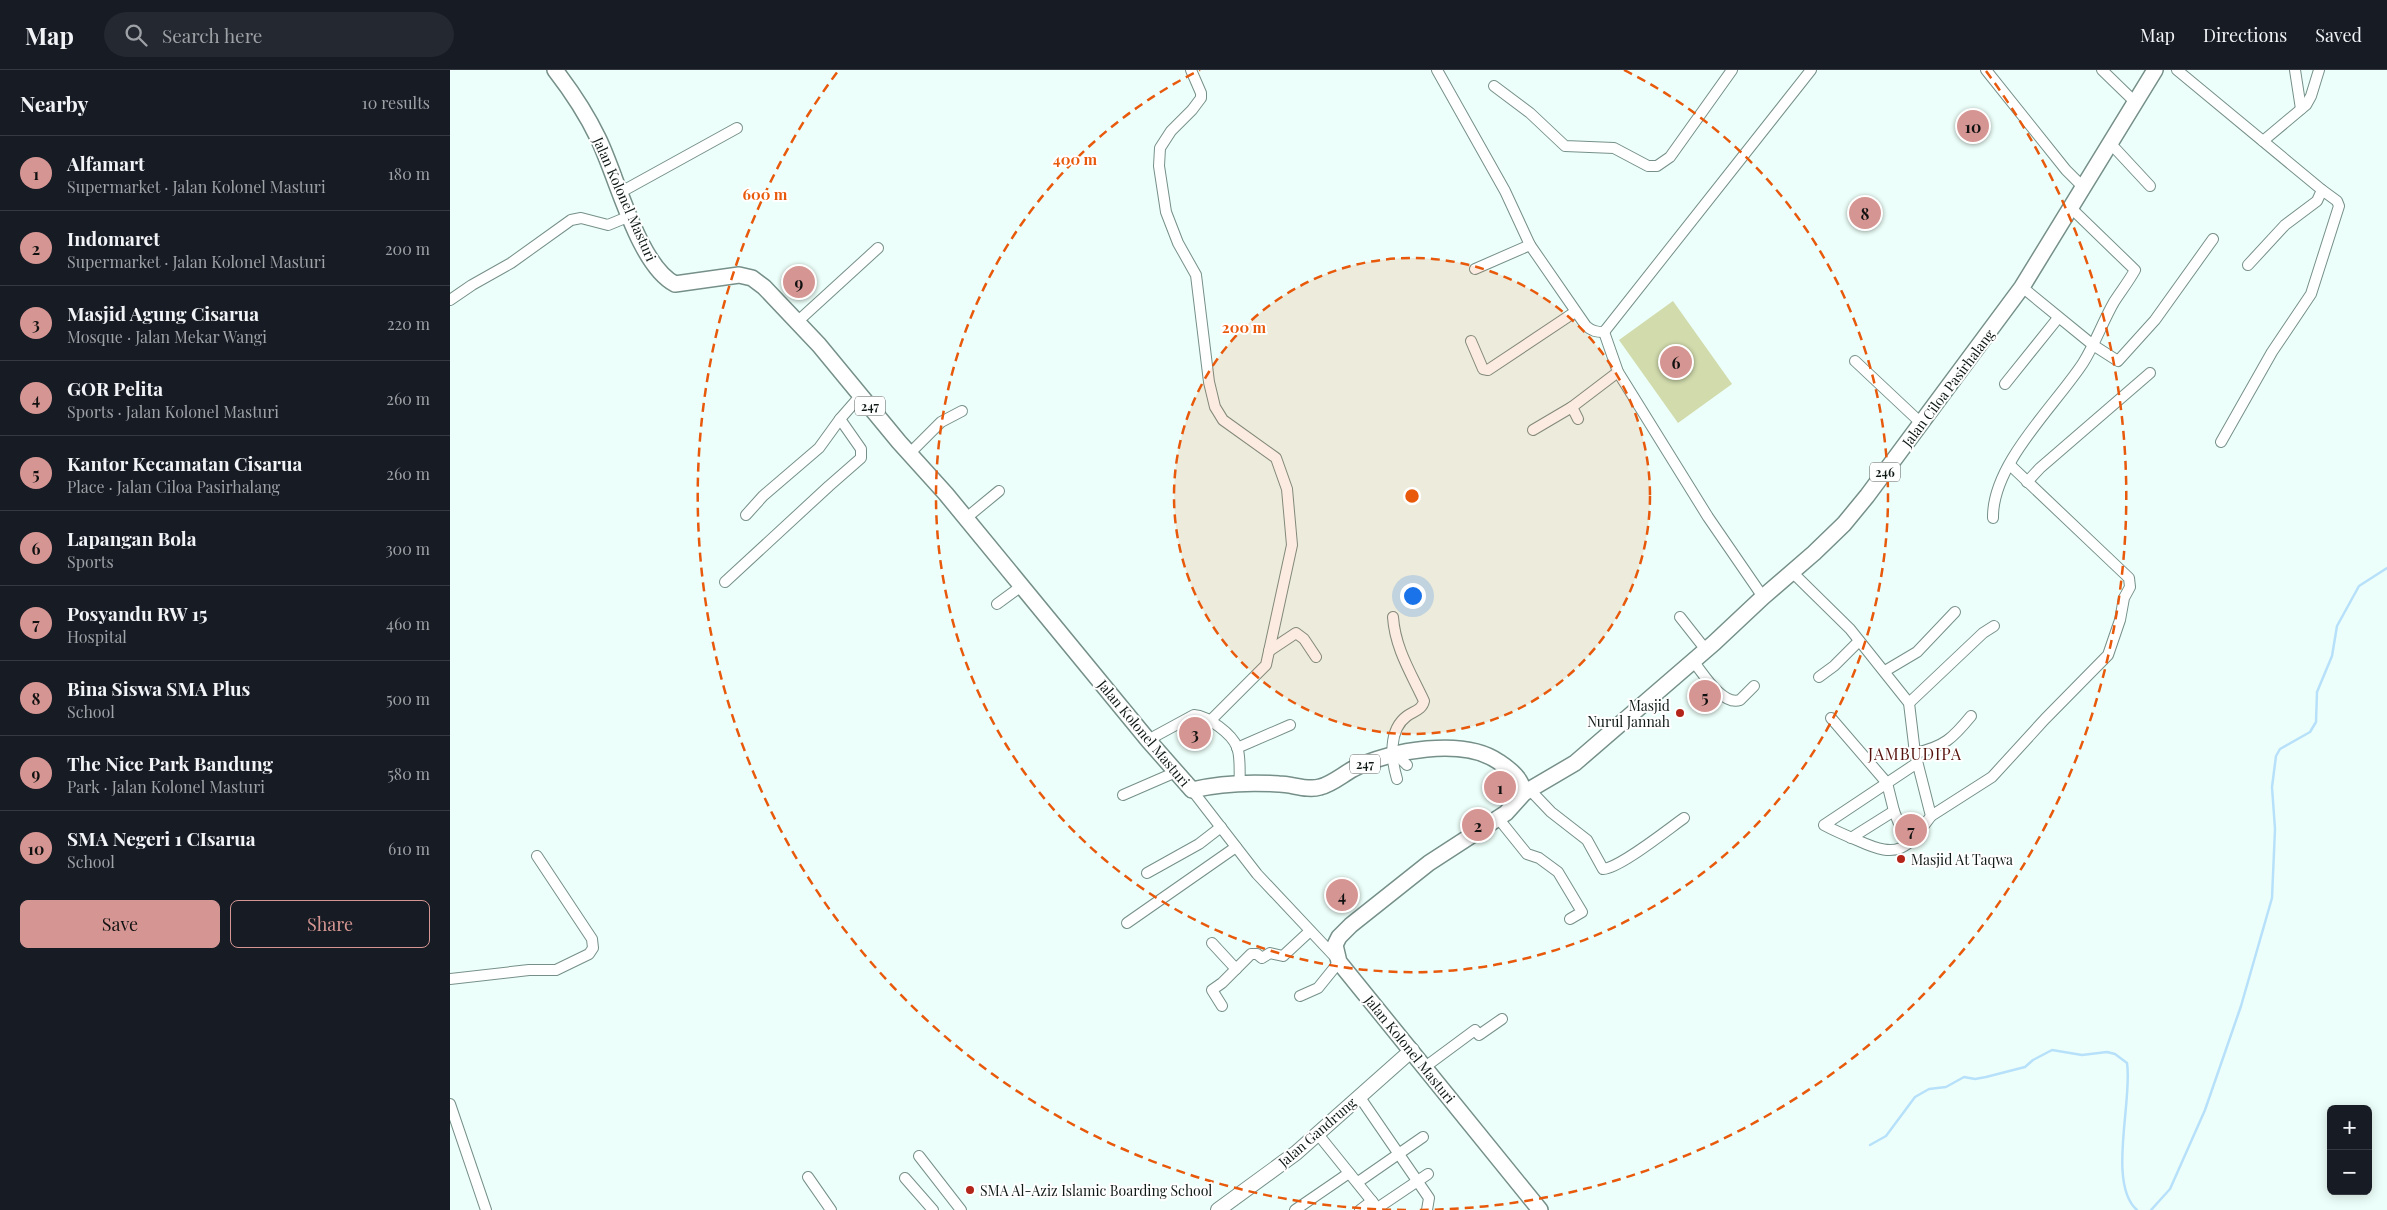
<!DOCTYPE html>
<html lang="en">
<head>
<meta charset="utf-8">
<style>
	:root { --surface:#171b24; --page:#242831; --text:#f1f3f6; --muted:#9ea1a6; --line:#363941; --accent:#d59693 }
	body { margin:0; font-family:"Playfair Display",serif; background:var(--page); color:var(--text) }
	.controls { position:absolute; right:15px; bottom:15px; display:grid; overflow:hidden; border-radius:8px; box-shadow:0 2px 12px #0003 }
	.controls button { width:45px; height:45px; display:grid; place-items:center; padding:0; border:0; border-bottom:1px solid var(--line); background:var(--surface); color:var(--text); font:25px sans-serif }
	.you { position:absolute; left:962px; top:525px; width:18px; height:18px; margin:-12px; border:4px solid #fff; border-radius:50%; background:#1a73e8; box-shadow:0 0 0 8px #1a73e833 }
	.badge { display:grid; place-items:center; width:32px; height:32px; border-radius:50%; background:var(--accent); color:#111; font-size:16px; font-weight:700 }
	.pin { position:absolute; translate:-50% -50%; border:2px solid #fff; box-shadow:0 1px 5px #0006 }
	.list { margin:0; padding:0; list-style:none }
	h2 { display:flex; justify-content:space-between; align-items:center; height:65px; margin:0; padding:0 20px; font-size:21px }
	h2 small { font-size:16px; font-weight:400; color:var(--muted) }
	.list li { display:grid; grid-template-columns:32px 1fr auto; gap:15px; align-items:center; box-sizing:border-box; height:75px; padding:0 20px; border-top:1px solid var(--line) }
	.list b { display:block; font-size:19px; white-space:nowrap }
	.list p { margin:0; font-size:16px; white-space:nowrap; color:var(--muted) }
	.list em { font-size:16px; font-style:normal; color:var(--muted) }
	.actions { display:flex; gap:10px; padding:15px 20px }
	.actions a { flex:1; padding:11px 0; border:1px solid var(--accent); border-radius:8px; text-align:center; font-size:18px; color:var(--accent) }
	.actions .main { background:var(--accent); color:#111 }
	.icon { flex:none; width:28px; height:28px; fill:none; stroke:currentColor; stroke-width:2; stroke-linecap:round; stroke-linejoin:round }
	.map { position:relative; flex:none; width:1937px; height:1140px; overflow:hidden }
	header { display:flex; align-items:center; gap:30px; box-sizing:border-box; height:70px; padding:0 25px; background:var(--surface); border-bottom:1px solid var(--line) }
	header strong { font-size:24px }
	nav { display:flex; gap:28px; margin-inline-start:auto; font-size:18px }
	.search { width:350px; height:45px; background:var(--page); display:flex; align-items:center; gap:12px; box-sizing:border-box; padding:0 18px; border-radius:28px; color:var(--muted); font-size:19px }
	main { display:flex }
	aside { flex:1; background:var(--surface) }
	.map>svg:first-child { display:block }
	.green { fill:#d1dbac }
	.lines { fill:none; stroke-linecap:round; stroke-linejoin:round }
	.stream { stroke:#b7e1fa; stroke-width:2.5 }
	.street-casing { stroke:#769089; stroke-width:12 }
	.secondary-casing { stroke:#769089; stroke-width:16 }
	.primary-casing { stroke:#769089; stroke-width:18 }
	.street { stroke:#fff; stroke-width:10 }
	.secondary { stroke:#fff; stroke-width:14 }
	.primary { stroke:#fff; stroke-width:15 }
	.ring { fill:none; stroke:#e8590c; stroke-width:2.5; stroke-dasharray:9 6 }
	.poi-dot { fill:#b32419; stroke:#fff; stroke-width:2 }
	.labels { text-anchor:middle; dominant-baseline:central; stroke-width:4; stroke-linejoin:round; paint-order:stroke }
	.shield { fill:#fff; stroke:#575e5c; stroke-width:1 }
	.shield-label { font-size:12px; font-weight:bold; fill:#0f1916 }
	.street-label { font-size:14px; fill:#0f1916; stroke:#fff }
	.poi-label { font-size:14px; fill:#0f1916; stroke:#fff; text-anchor:start }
	.quarter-label { font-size:16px; letter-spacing:1px; fill:#55110b; stroke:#fff }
	.centre { fill:#e8590c; stroke:#fff; stroke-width:2.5 }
	.ring-label { font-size:15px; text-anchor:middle; font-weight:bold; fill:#e8590c; stroke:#fff; stroke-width:4; stroke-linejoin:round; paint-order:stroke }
</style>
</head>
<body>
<header>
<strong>Map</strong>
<div class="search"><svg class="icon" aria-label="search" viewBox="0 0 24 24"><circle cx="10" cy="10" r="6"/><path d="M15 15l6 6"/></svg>Search here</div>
<nav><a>Map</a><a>Directions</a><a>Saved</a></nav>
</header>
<main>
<aside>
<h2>Nearby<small>10 results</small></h2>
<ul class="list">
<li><span class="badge">1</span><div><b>Alfamart</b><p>Supermarket · Jalan Kolonel Masturi</p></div><em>180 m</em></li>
<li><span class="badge">2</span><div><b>Indomaret</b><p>Supermarket · Jalan Kolonel Masturi</p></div><em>200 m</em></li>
<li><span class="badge">3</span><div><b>Masjid Agung Cisarua</b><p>Mosque · Jalan Mekar Wangi</p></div><em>220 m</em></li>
<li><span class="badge">4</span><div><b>GOR Pelita</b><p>Sports · Jalan Kolonel Masturi</p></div><em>260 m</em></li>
<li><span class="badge">5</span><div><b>Kantor Kecamatan Cisarua</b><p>Place · Jalan Ciloa Pasirhalang</p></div><em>260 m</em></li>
<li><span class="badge">6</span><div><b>Lapangan Bola</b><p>Sports</p></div><em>300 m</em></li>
<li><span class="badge">7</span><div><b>Posyandu RW 15</b><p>Hospital</p></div><em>460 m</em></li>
<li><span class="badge">8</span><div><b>Bina Siswa SMA Plus</b><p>School</p></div><em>500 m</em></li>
<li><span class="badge">9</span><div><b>The Nice Park Bandung</b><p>Park · Jalan Kolonel Masturi</p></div><em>580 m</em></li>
<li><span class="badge">10</span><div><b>SMA Negeri 1 CIsarua</b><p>School</p></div><em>610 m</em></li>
</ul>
<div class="actions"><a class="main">Save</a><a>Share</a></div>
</aside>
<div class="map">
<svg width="1937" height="1140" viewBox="0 0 1937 1140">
	<rect width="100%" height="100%" fill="#edfffa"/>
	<path class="green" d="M1223,231L1282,314L1228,353L1169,270Z"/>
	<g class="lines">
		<g class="stream">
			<path d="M1420,1075L1436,1066L1465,1027L1479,1019L1496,1017L1514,1007L1525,1009L1536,1007L1575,997L1583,990L1602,980L1632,985L1657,982L1665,984L1677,993C1683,1029 1657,1114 1687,1140"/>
			<path d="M1701,1140L1720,1119L1755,1040L1791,936L1822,828L1825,759L1822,717L1826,686L1830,679L1860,662L1866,652L1867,622L1882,586L1887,556L1909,516L1937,498"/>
		</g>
		<defs>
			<g id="street">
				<path d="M741,0L751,23V28L742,40L721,61L710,78L709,96L716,142L728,173L746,205L759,312L765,337L773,350L826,388L837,419L842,475L816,595L760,651"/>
				<path d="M987,0L1055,121L1080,175L1136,256C1142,261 1146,262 1154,262L1361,0"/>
				<path d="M1536,0L1616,100L1633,117"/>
				<path d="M1652,0L1685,32"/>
				<path d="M1727,0L1872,120L1867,131L1835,155L1798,195"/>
				<path d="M1845,0L1851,39"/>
				<path d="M1044,16L1080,43L1115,76L1164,78L1198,96H1207L1220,87L1282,0"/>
				<path d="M1813,71L1856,35L1861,26L1869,0"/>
				<path d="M1661,74L1700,116"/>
				<path d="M171,122L287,58"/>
				<path d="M1025,199L1080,175"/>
				<path d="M1572,217L1643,275L1668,291L1705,250L1763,169"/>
				<path d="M0,230L22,215L61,193L121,150L131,148L158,155L180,146"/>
				<path d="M347,252L428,178"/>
				<path d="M1154,262L1168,302L1258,447L1313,527"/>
				<path d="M1021,271L1033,299L1038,300L1125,242"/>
				<path d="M1405,291L1471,353"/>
				<path d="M1555,314L1608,248"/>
				<path d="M1128,349L1122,337L1168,302"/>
				<path d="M1083,360L1122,337"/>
				<path d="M1771,372L1822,282L1861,224L1889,136L1887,131L1872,120"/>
				<path d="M460,383L491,352L512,341"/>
				<path d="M1577,412L1590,398L1700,303"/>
				<path d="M296,445L313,426L369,378L390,349"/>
				<path d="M1543,448C1542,394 1604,337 1633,293C1645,274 1653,251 1664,232C1671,221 1679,211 1685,200L1621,138"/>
				<path d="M515,449L549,421"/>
				<path d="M1342,502L1400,559L1459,633L1465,683L1481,746C1456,780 1449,789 1409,771C1397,766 1385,761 1374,755L1467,693"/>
				<path d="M275,512L379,416L411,388V379L390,349L411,325"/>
				<path d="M547,534L573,515"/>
				<path d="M943,547C945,578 961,603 974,631C972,640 964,641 957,646C938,660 941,689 947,709"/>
				<path d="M1230,547L1256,580"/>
				<path d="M819,581L846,563L854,569L866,587"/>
				<path d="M1243,591C1253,603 1272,636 1290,630L1304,616"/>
				<path d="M1435,601L1467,582L1505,542"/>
				<path d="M1369,607L1384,596L1409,571"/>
				<path d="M1459,633L1533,563L1544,556"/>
				<path d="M1381,648L1437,713L1444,741L1457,774"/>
				<path d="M698,670L744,645C758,646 782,664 787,677C791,687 789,703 790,713"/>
				<path d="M787,678L840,655"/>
				<path d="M1465,683C1494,677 1503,668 1521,646"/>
				<path d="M947,685L957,695"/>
				<path d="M742,720L807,804L887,889"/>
				<path d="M1080,720L1101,742L1137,770L1153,799C1170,798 1217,760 1234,748"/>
				<path d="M673,725L726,702"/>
				<path d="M1481,746L1542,707L1595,649L1658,585L1670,550L1674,528L1680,517L1679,508L1560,395"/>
				<path d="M1048,748L1077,784L1089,788L1108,802L1132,842L1120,849"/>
				<path d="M1401,768L1444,741"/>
				<path d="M697,803L749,774L771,757"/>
				<path d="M677,853L786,777"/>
				<path d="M762,873L786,899"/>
				<path d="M0,909L79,900H106L139,884L143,878L142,869L87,786"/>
				<path d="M850,926L868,918L889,892"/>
				<path d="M772,936L762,920L772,913L801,884H807L812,888L820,883L833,886L860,861"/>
				<path d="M975,997L1025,960L1029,965L1052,949"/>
				<path d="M909,1026L979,1128L977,1140"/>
				<path d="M0,1034L36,1140"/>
				<path d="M867,1063L929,1140"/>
				<path d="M469,1086L511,1140"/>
				<path d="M358,1107L381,1140"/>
				<path d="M455,1108L483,1140"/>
				<path d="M911,1110L973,1067"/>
				<path d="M932,1135L978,1104"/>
				<path d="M845,1140L899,1103"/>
				<path d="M910,1140L922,1131"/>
			</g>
			<path id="secondary" d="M768,1140L846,1083L962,980"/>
			<g id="primary">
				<path d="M105,0C122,22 136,43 148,68C167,106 188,195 225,214L289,205L302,208L314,217L369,275L449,372L496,424L698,670L742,720C771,713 799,712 829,714C842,714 857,721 870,717C882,714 892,705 903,699C940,680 1014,667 1049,692C1061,700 1072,709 1074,723"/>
				<path d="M1090,1140L889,892L885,875L889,867L901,855L979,793L1056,743L1074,723L1125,693L1264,573L1313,527L1364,483L1394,454L1417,426L1572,217L1705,0"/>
			</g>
		</defs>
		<use href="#street" class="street-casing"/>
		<use href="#secondary" class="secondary-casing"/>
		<use href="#primary" class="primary-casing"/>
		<use href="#street" class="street"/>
		<use href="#secondary" class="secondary"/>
		<use href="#primary" class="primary"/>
	</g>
	<circle cx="962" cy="426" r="238" fill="#e8590c" fill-opacity=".12"/>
	<g class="ring">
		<circle cx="962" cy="426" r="238"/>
		<path d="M1174 0A476 476 0 1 1 750 0"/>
		<path d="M956 1140A714 714 0 0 1 388 1M1536 1A714 714 0 0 1 968 1140"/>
	</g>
	<g class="poi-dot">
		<circle cx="1230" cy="643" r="5"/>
		<circle cx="1451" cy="789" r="5"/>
		<circle cx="520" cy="1120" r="5"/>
	</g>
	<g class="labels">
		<g class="shield">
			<rect x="405" y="326.5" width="30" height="19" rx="4"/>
			<rect x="1420" y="392.5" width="30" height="19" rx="4"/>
			<rect x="900" y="684.5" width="30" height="19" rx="4"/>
		</g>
		<g class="shield-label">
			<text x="420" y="336">247</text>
			<text x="1435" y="402">246</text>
			<text x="915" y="694">247</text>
		</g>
		<g class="street-label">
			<text transform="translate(175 129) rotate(66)">Jalan Kolonel Masturi</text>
			<text transform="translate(1498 318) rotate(-53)">Jalan Ciloa Pasirhalang</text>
			<text transform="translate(694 663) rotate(50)">Jalan Kolonel Masturi</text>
			<text transform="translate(960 979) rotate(51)">Jalan Kolonel Masturi</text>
			<text transform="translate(867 1062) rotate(-41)">Jalan Gandrung</text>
		</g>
		<g class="poi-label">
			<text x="1220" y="635" text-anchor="end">Masjid<tspan x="1220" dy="16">Nurul Jannah</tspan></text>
			<text x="1461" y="789">Masjid At Taqwa</text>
			<text x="530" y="1120">SMA Al-Aziz Islamic Boarding School</text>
		</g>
		<g class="quarter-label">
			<text x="1465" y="683">JAMBUDIPA</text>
		</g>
	</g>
	<circle cx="962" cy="426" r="8" class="centre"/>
	<g class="ring-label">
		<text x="625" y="95">400 m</text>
		<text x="315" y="130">600 m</text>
		<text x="794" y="263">200 m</text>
	</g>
</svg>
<div class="controls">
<button>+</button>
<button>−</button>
</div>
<div class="you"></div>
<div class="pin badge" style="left:1050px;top:717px">1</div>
<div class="pin badge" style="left:1028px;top:755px">2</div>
<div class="pin badge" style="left:745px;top:663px">3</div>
<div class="pin badge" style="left:892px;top:825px">4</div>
<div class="pin badge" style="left:1255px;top:626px">5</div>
<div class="pin badge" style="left:1226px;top:292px">6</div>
<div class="pin badge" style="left:1461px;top:760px">7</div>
<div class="pin badge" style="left:1415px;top:143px">8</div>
<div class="pin badge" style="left:349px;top:212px">9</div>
<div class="pin badge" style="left:1523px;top:56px">10</div>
</div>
</main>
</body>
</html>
